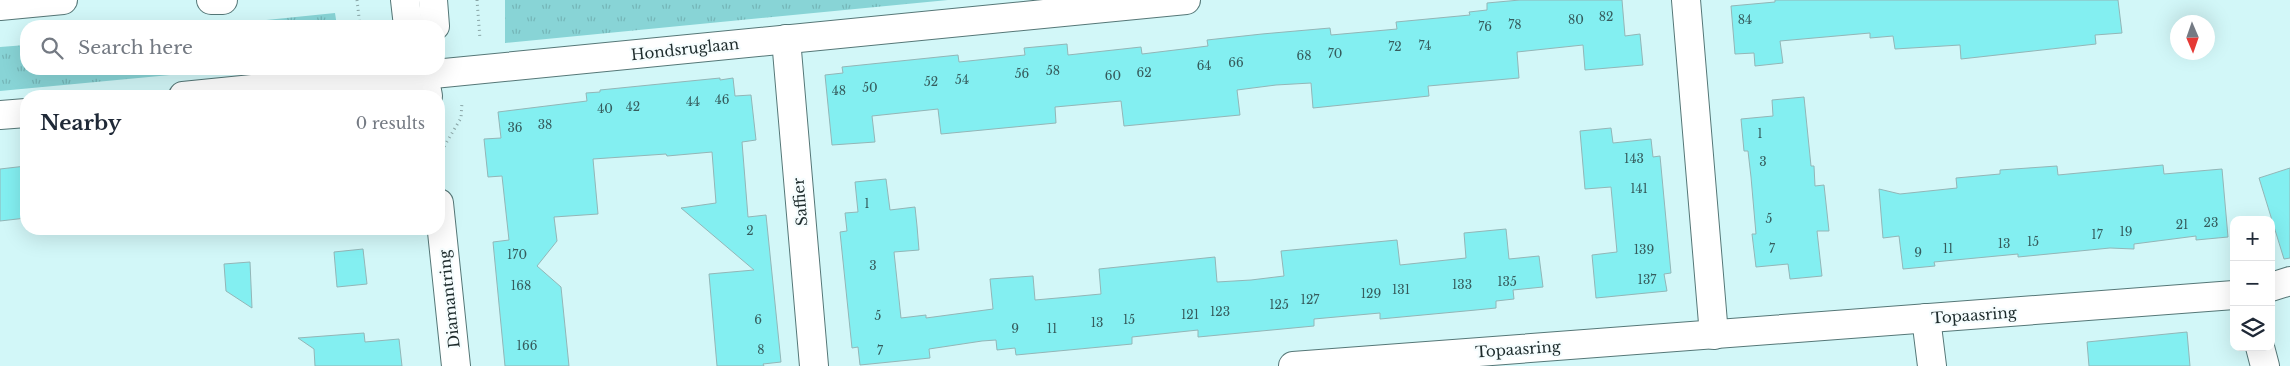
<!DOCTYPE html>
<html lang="en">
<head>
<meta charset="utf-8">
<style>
	:root { --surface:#fff; --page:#f6f6f7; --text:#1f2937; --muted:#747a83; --line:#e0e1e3 }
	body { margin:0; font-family:"Libre Baskerville",serif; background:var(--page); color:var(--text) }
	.controls { position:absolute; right:15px; bottom:15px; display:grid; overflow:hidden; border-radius:10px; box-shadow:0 5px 20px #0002 }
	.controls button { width:45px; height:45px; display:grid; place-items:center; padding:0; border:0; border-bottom:1px solid var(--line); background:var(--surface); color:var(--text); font:25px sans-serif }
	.compass { position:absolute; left:2170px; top:15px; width:45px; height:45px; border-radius:50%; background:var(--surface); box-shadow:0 5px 20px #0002; rotate:178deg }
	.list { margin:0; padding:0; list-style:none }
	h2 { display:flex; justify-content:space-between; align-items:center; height:65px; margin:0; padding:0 20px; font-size:21px }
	h2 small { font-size:16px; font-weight:400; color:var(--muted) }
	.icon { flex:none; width:28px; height:28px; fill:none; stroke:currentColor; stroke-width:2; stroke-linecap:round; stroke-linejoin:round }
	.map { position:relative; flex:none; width:2290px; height:366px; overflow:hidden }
	.search { position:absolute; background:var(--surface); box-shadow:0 5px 20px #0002; left:20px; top:20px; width:425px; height:55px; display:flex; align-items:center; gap:12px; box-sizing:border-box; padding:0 18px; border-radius:20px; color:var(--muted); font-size:19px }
	.panel { position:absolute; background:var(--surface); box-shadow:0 5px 20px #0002; left:20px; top:90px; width:425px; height:145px; border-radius:20px }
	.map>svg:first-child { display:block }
	.grass { fill:url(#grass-tufts) }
	.building { fill:#83eff1; stroke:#93b6b7 }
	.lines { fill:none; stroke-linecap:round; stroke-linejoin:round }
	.street-casing { stroke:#577; stroke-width:30 }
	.secondary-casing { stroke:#577; stroke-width:30 }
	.path { stroke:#8aa6a7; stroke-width:3; stroke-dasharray:1 4; stroke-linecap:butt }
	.street { stroke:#fff; stroke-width:28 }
	.secondary { stroke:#fff; stroke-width:28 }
	.labels { text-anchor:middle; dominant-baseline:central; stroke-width:4.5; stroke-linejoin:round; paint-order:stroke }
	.number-label { font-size:12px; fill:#365c5d }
	.street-label { font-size:15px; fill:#1d2b2c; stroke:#f6fdfe }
</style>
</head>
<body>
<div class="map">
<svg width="2290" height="366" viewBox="0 0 2290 366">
	<defs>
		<pattern id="grass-tufts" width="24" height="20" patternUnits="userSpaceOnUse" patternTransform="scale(1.25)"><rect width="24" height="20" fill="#88d4d6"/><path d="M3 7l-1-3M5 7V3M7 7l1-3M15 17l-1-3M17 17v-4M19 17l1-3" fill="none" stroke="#75b6b8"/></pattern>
	</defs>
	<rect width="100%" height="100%" fill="#d2f7f8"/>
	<g class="grass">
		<path d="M505,0H948L505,43Z"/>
		<path d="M335,13L337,26H206Z"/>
		<path d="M26,45V69H234L0,91V47Z"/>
	</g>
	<g class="building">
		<path d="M1520,0H1622L1625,36L1640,34L1643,65L1585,70L1583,45L1517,52L1519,78L1428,86L1429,96L1313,108L1311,83L1276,85L1237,90L1240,115L1124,126L1121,101L1055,107L1056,123L941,134L938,109L872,116L875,142L832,145L825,75L843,73L842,67L958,55L959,62L1025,55L1024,48L1067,44L1068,55L1141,47L1142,54L1208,46L1207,40L1262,34L1330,28L1331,35L1397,29L1396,22L1470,15L1469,12L1487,10V3Z"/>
		<path d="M1775,0H2118L2122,33L2095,35L2096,44L1961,59L1960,45L1895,49L1893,36L1870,38V33L1780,41L1783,63L1755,66L1754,53L1735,54L1731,6L1775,2Z"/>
		<path d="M720,78V80L733,78L735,96L751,95L756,140L742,142L748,217L766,215L781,362L763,364L764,366H717L709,274L754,270L681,208L716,203L712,152L667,156L666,154L593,159L598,214L554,217L557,241L537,266L561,287L569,366H505L493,242L509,240L502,176L488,177L484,139L501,138L498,112L587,101L586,93L600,92V90Z"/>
		<path d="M1804,97L1811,166H1814L1815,186L1824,185L1829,231H1817L1822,276L1790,279L1788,264L1756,267L1752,234H1756L1751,177L1748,151H1744L1741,119L1773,116L1772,100Z"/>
		<path d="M1611,128L1613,143L1651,139L1653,157L1660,156L1671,273L1664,274L1667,291L1596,298L1592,255L1617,252L1611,187L1585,189L1580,131Z"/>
		<path d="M2163,165L2164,174L2222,169L2228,237L2196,240V236L2134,244V249L2110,248L2018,257V254L1934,262L1935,266L1903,269L1899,236L1883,238L1879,189L1900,194L1957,188L1956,178L2000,174V170L2057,166L2058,175Z"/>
		<path d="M26,166V218L0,221V169Z"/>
		<path d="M2290,168V258L2284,259L2259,178Z"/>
		<path d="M886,179L890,210L915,207L917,226L919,250L894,252L901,318L926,315V318L993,309L990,279L1033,276L1035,300L1069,297L1101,294L1099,269L1215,257L1217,282L1251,280L1284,276L1281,251L1397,240L1400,265L1466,258L1464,233L1506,229L1509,259L1539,256L1543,287L1513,290L1514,299L1496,301V308L1476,310L1380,319V313L1314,319V326L1198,337V330L1132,337V344L1016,355L1015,348L997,350L996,340L982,341L929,349L930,358L860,365L858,347L852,348L840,232L847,231L845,213L858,212L855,182Z"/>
		<path d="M363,249L367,284L337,287L334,252Z"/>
		<path d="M250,262L252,308L226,291L224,264Z"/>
		<path d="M2187,332L2190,366H2089L2087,342Z"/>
		<path d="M364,333L365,342L399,339L402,366H315L314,349L298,338Z"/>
	</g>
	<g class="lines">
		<defs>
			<g id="street">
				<path d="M1686,0L1714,335"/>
				<path d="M786,39L814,366"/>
				<path d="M183,96L348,79L393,78L1186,0"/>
				<path d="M0,115L26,113"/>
				<path d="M2271,287L2290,281"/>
				<path d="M1926,318L1932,366"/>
				<path d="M2260,347L2265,366"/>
				<path d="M1293,366L2234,295"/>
			</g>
			<g id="secondary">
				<path d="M211,0H223"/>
				<path d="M405,0L408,26"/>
				<path d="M433,0L435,26"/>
				<path d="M0,6L63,0"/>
				<path d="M423,69L428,96"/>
				<path d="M439,203L456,366"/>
			</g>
		</defs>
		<use href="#street" class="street-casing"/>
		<use href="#secondary" class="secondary-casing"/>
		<g class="path">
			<path d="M357,0L360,26"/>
			<path d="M477,0L480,39"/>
			<path d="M439,155L461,118L462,102"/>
		</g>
		<use href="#street" class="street"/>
		<use href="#secondary" class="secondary"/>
	</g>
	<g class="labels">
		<g class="number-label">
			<text x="1606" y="16">82</text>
			<text x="1576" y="19">80</text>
			<text x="1745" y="19">84</text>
			<text x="1515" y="24">78</text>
			<text x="1485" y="26">76</text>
			<text x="1425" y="45">74</text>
			<text x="1395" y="46">72</text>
			<text x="1335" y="53">70</text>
			<text x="1304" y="55">68</text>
			<text x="1236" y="62">66</text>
			<text x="1204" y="65">64</text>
			<text x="1053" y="70">58</text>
			<text x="1144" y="72">62</text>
			<text x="1022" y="73">56</text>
			<text x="1113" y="75">60</text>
			<text x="962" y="79">54</text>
			<text x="931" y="81">52</text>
			<text x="870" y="87">50</text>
			<text x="839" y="90">48</text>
			<text x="722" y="99">46</text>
			<text x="693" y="101">44</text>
			<text x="633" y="106">42</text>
			<text x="605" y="108">40</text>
			<text x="545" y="124">38</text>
			<text x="515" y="127">36</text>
			<text x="1760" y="133">1</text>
			<text x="1634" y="158">143</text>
			<text x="1763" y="161">3</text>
			<text x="1639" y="188">141</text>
			<text x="867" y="203">1</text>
			<text x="1769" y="218">5</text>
			<text x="2211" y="222">23</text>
			<text x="2182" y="224">21</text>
			<text x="750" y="230">2</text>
			<text x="2126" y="231">19</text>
			<text x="2097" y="234">17</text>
			<text x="2033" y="241">15</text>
			<text x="2004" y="243">13</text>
			<text x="1772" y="248">7</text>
			<text x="1948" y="248">11</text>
			<text x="1644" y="249">139</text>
			<text x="1918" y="252">9</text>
			<text x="517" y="254">170</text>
			<text x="873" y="265">3</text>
			<text x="1647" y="279">137</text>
			<text x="1507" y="281">135</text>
			<text x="1462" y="284">133</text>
			<text x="521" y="285">168</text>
			<text x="1401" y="289">131</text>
			<text x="1371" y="293">129</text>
			<text x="1310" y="299">127</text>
			<text x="1279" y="304">125</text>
			<text x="1220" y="311">123</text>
			<text x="1190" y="314">121</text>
			<text x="878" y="315">5</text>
			<text x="758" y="319">6</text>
			<text x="1129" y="319">15</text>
			<text x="1097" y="322">13</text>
			<text x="1015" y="328">9</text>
			<text x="1052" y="328">11</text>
			<text x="527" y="345">166</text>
			<text x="761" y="349">8</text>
			<text x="880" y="350">7</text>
		</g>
		<g class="street-label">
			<text transform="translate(685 49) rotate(-6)">Hondsruglaan</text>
			<text transform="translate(800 202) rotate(-95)">Saffier</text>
			<text transform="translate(449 299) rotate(-96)">Diamantring</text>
			<text transform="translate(1974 315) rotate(-4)">Topaasring</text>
			<text transform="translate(1518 349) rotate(-4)">Topaasring</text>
		</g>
	</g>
</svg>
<div class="controls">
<button>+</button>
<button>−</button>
<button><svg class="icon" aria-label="layers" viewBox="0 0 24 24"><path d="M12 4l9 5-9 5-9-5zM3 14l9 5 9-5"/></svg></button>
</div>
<svg class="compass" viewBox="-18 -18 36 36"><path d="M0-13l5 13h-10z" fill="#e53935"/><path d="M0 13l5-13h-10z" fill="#747a83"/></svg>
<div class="search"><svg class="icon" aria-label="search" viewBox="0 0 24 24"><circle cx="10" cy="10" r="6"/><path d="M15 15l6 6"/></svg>Search here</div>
<section class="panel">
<h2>Nearby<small>0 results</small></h2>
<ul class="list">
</ul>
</section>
</div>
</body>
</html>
